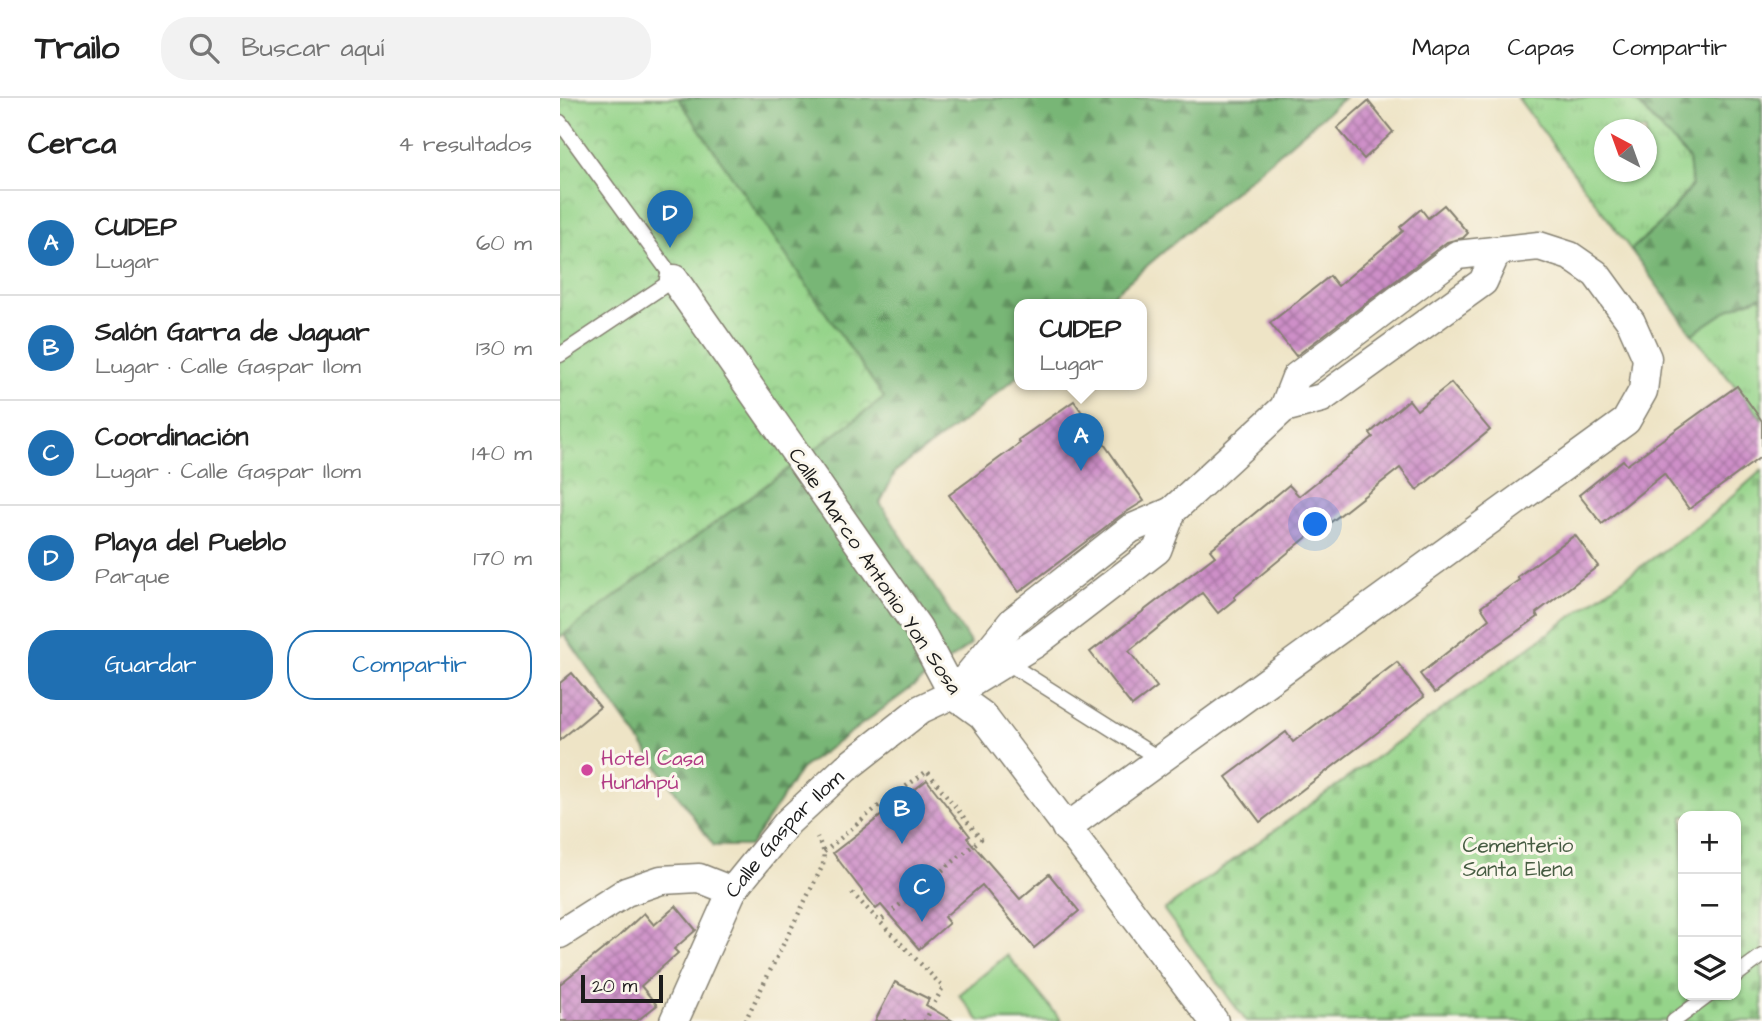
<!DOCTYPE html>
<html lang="es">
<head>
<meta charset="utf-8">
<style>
	:root { --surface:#fff; --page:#f2f2f2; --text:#222; --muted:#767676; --line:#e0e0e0; --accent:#1f6fb2 }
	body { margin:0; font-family:"Architects Daughter",sans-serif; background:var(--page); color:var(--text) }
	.controls { position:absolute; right:21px; bottom:21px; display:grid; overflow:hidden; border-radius:14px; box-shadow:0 2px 5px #0004 }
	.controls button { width:63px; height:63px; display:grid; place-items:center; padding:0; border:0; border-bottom:2px solid var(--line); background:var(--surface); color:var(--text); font:35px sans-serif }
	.compass { position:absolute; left:1034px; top:21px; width:63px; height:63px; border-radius:50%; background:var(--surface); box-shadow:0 2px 5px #0004; rotate:319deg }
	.scale { position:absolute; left:21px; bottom:18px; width:82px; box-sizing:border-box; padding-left:7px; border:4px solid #1c1c1c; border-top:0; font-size:19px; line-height:24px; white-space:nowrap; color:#1c1c1c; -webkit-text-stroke:5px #fbf7ec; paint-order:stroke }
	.you { position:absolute; left:756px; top:427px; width:24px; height:24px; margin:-18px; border:5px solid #fff; border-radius:50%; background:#1a73e8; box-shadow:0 0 0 10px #1a73e833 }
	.badge { display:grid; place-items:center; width:46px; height:46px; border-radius:50%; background:var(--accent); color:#fff; font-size:23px; font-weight:700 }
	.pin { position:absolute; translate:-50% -58px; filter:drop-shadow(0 2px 4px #0008) }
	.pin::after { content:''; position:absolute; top:37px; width:24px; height:21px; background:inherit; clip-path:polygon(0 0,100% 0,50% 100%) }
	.popup { position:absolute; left:454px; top:201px; width:133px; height:91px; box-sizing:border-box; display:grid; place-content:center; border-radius:14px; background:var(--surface); filter:drop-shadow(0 2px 5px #0005); font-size:23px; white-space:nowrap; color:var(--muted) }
	.popup b { font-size:26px; color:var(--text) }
	.popup::after { content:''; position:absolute; left:50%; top:100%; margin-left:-14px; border:14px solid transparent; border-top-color:var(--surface) }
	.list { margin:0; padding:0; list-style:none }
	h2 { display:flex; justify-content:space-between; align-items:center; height:91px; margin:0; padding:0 28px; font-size:30px }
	h2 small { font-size:23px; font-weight:400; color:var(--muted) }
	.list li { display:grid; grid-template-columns:46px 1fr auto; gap:21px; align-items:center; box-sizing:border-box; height:105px; padding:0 28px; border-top:2px solid var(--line) }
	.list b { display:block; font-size:26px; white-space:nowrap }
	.list p { margin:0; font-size:23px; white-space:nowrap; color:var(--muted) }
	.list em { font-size:23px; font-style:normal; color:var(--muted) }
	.actions { display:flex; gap:14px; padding:21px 28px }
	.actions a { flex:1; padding:16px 0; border:2px solid var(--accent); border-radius:28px; text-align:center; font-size:24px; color:var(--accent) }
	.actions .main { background:var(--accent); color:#fff }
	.icon { flex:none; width:38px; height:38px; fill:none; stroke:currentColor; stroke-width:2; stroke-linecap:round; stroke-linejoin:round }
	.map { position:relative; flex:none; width:1202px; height:923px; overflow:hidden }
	header { display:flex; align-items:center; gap:42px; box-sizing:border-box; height:98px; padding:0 35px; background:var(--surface); border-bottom:2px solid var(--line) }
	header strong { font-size:33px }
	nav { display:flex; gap:38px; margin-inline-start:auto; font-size:24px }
	.search { width:490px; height:63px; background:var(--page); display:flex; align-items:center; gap:18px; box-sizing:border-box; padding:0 24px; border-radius:28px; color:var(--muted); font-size:26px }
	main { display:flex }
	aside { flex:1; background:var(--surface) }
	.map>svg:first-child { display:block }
	.grass { fill:url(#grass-tufts); stroke:#587853; stroke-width:2; fill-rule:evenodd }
	.forest { fill:url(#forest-firs); stroke:#4a6949; stroke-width:2 }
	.cemetery { fill:url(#cemetery-stones); stroke:#587853; stroke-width:2; fill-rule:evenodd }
	.park { fill:url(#park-crowns); stroke:#587853; stroke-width:2 }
	.pitch { fill:#95d48a; stroke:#587853; stroke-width:2 }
	.building { fill:url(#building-cross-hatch) }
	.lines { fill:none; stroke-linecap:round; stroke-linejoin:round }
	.service-casing { stroke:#858071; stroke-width:17 }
	.minor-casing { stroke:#858071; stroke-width:31 }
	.path { stroke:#858071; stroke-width:4.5; stroke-dasharray:2 5; stroke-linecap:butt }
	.service { stroke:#fff; stroke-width:14 }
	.minor { stroke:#fff; stroke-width:28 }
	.hotel-dot { fill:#d1479c; stroke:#fbf7ec; stroke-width:2.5 }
	.labels { text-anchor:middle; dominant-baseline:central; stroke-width:6; stroke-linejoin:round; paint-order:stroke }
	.street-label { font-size:21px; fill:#1c1c1c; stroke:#fbf7ec }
	.hotel-label { font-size:21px; fill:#b23c85; stroke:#fbf7ec; text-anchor:start }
	.park-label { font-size:21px; fill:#465c42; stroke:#fbf7ec }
</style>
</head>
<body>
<header>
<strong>Trailo</strong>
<div class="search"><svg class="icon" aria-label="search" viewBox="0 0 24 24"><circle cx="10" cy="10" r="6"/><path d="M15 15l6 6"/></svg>Buscar aquí</div>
<nav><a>Mapa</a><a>Capas</a><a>Compartir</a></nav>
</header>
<main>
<aside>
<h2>Cerca<small>4 resultados</small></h2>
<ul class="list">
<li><span class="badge">A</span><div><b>CUDEP</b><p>Lugar</p></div><em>60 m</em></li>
<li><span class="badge">B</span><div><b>Salón Garra de Jaguar</b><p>Lugar · Calle Gaspar Ilom</p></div><em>130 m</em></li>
<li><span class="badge">C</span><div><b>Coordinación</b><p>Lugar · Calle Gaspar Ilom</p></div><em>140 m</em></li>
<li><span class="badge">D</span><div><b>Playa del Pueblo</b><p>Parque</p></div><em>170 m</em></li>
</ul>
<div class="actions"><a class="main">Guardar</a><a>Compartir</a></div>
</aside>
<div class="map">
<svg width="1202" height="923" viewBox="0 0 1202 923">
	<defs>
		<pattern id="grass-tufts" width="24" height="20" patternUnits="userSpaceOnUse" patternTransform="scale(1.75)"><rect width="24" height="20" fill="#95d48a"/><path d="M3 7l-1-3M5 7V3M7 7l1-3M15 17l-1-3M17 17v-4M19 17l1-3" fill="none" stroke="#80b576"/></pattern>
		<pattern id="forest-firs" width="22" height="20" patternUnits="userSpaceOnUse" patternTransform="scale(1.75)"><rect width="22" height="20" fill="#78b676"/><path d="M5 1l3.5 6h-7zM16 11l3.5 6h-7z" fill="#629360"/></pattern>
		<pattern id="cemetery-stones" width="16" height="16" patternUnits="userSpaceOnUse" patternTransform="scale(1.75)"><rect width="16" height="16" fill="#95d48a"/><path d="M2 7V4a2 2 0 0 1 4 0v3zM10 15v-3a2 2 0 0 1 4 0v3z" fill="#80b576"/></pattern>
		<pattern id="park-crowns" width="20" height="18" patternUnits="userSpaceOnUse" patternTransform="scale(1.75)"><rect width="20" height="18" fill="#95d48a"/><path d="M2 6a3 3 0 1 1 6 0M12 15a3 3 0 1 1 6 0" fill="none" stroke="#80b576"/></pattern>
		<pattern id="building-cross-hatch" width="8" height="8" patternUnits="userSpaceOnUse" patternTransform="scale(1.75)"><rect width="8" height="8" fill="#ce8fc8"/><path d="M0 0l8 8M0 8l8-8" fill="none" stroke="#a674a2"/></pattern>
	</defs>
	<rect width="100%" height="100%" fill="#fbf7ec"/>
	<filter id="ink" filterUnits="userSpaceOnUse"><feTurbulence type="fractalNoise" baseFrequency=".0143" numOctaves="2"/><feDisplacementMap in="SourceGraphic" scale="14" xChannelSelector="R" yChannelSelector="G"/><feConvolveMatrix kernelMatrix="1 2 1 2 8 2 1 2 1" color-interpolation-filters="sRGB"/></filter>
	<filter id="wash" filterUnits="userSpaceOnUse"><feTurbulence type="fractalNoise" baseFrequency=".00686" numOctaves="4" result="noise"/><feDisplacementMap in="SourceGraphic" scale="28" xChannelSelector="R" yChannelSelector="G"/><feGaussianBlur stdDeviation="1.57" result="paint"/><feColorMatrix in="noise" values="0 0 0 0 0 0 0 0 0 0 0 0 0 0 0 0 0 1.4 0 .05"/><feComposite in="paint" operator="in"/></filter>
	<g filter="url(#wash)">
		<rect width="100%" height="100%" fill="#eee4c6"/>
		<g class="grass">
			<path d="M958,0H1073L1129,61L1132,87L1103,123L1071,152ZM1044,32H1086V74H1044Z"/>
			<path d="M1202,198V321L1132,236L1171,210Z"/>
		</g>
		<g class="forest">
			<path d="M118,0H784L541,207H460V276L414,315L336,373L320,405L411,546L241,671L190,748H154L4,536L324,300Z"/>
			<path d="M1073,0H1202V198L1171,210L1132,236L1071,152L1103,123L1132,88L1129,61Z"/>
		</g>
		<path class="cemetery" d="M1202,372V923H686L604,812L1147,421ZM1123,718H1176V897H1123Z"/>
		<path class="park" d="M0,0H118L324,300L0,539Z"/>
		<path class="pitch" d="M447,857L502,923H420L399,897Z"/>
		<g id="blocks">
			<g class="building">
				<path d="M808,3L833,34L804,61L777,30Z"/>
				<path d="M884,107L908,135L903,140L887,144L736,258L710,225L770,178L778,188L843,133L840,129L861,111L868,120Z"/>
				<path d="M891,285L930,332L857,392L840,370L771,424L769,421L674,499L675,501L658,515L642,495L569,553L597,589L572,608L530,554L655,458L650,452L729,387L739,398L813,339L810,335L849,302L857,312Z"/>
				<path d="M1177,288L1202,323V358L1129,411L1104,376L1042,426L1019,397L1063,362L1067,367Z"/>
				<path d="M514,303L584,403L560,418L459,494L389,397L460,345L458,342Z"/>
				<path d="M1015,437L1038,468L976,515L978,519L927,554L875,595L860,576L929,521L921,509L959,482L957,479Z"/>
				<path d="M837,564L864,599L700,724L666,679L726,634L733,644Z"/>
				<path d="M12,575L40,609L0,642V585Z"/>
				<path d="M367,682L410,738L407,740L460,801L489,776L519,813L474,850L422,787L384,819L389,825L359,851L321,807L316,811L273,755Z"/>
				<path d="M116,808L136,832L114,851L118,855L81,888L97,907L77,923H0V886L58,839L84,815L94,827Z"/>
				<path d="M335,884L369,901L366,907L393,923H315Z"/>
			</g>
		</g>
	</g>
	<g filter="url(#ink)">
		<use href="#blocks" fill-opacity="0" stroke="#858071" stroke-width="2"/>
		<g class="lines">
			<defs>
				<g id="service">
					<path d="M0,24L114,181L0,257"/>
					<path d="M446,564L601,662"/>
					<path d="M1176,877L1202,858"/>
					<path d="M1114,923L1149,897"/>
				</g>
				<g id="minor">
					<path d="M114,181L358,530L393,596L422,617L654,923"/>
					<path d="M724,310L762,300L923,184L937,153"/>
					<path d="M393,596L453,523L570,431L612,413L724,310L736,279L897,157L979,148L1010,158L1036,176L1071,224L1087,260L1083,293L1066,323L506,730"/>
					<path d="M0,836L66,794L101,782L139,780L172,793"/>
					<path id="s1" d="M114,923L172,793L228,724L286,670L361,611L393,596L476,545L597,452L612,413"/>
				</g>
			</defs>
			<use href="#service" class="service-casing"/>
			<use href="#minor" class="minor-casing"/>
			<g class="path">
				<path d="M264,754L315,711L367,673L421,741L320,823"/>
				<path d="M292,795L383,889L365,923"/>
				<path d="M185,923L263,767L264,754L257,739"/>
			</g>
			<use href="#service" class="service"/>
			<use href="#minor" class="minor"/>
		</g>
	</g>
	<circle class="hotel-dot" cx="27" cy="672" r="7"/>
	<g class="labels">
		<g class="street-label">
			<text transform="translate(315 473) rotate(56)">Calle Marco Antonio Yon Sosa</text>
			<text stroke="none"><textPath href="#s1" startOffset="220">Calle Gaspar Ilom</textPath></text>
		</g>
		<g class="hotel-label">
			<text x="41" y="660">Hotel Casa<tspan x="41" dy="24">Hunahpú</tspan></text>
		</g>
		<g class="park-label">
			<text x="958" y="747">Cementerio<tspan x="958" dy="24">Santa Elena</tspan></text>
		</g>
	</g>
</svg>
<div class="controls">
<button>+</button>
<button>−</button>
<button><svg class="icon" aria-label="layers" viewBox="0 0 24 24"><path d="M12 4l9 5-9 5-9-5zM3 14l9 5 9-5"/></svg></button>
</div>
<svg class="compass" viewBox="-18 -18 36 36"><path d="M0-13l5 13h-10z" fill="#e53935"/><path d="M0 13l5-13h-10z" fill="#767676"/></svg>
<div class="scale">20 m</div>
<div class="you"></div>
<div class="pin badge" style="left:521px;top:373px">A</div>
<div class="popup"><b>CUDEP</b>Lugar</div>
<div class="pin badge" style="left:342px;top:746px">B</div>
<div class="pin badge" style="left:362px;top:824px">C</div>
<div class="pin badge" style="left:110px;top:150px">D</div>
</div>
</main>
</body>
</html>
